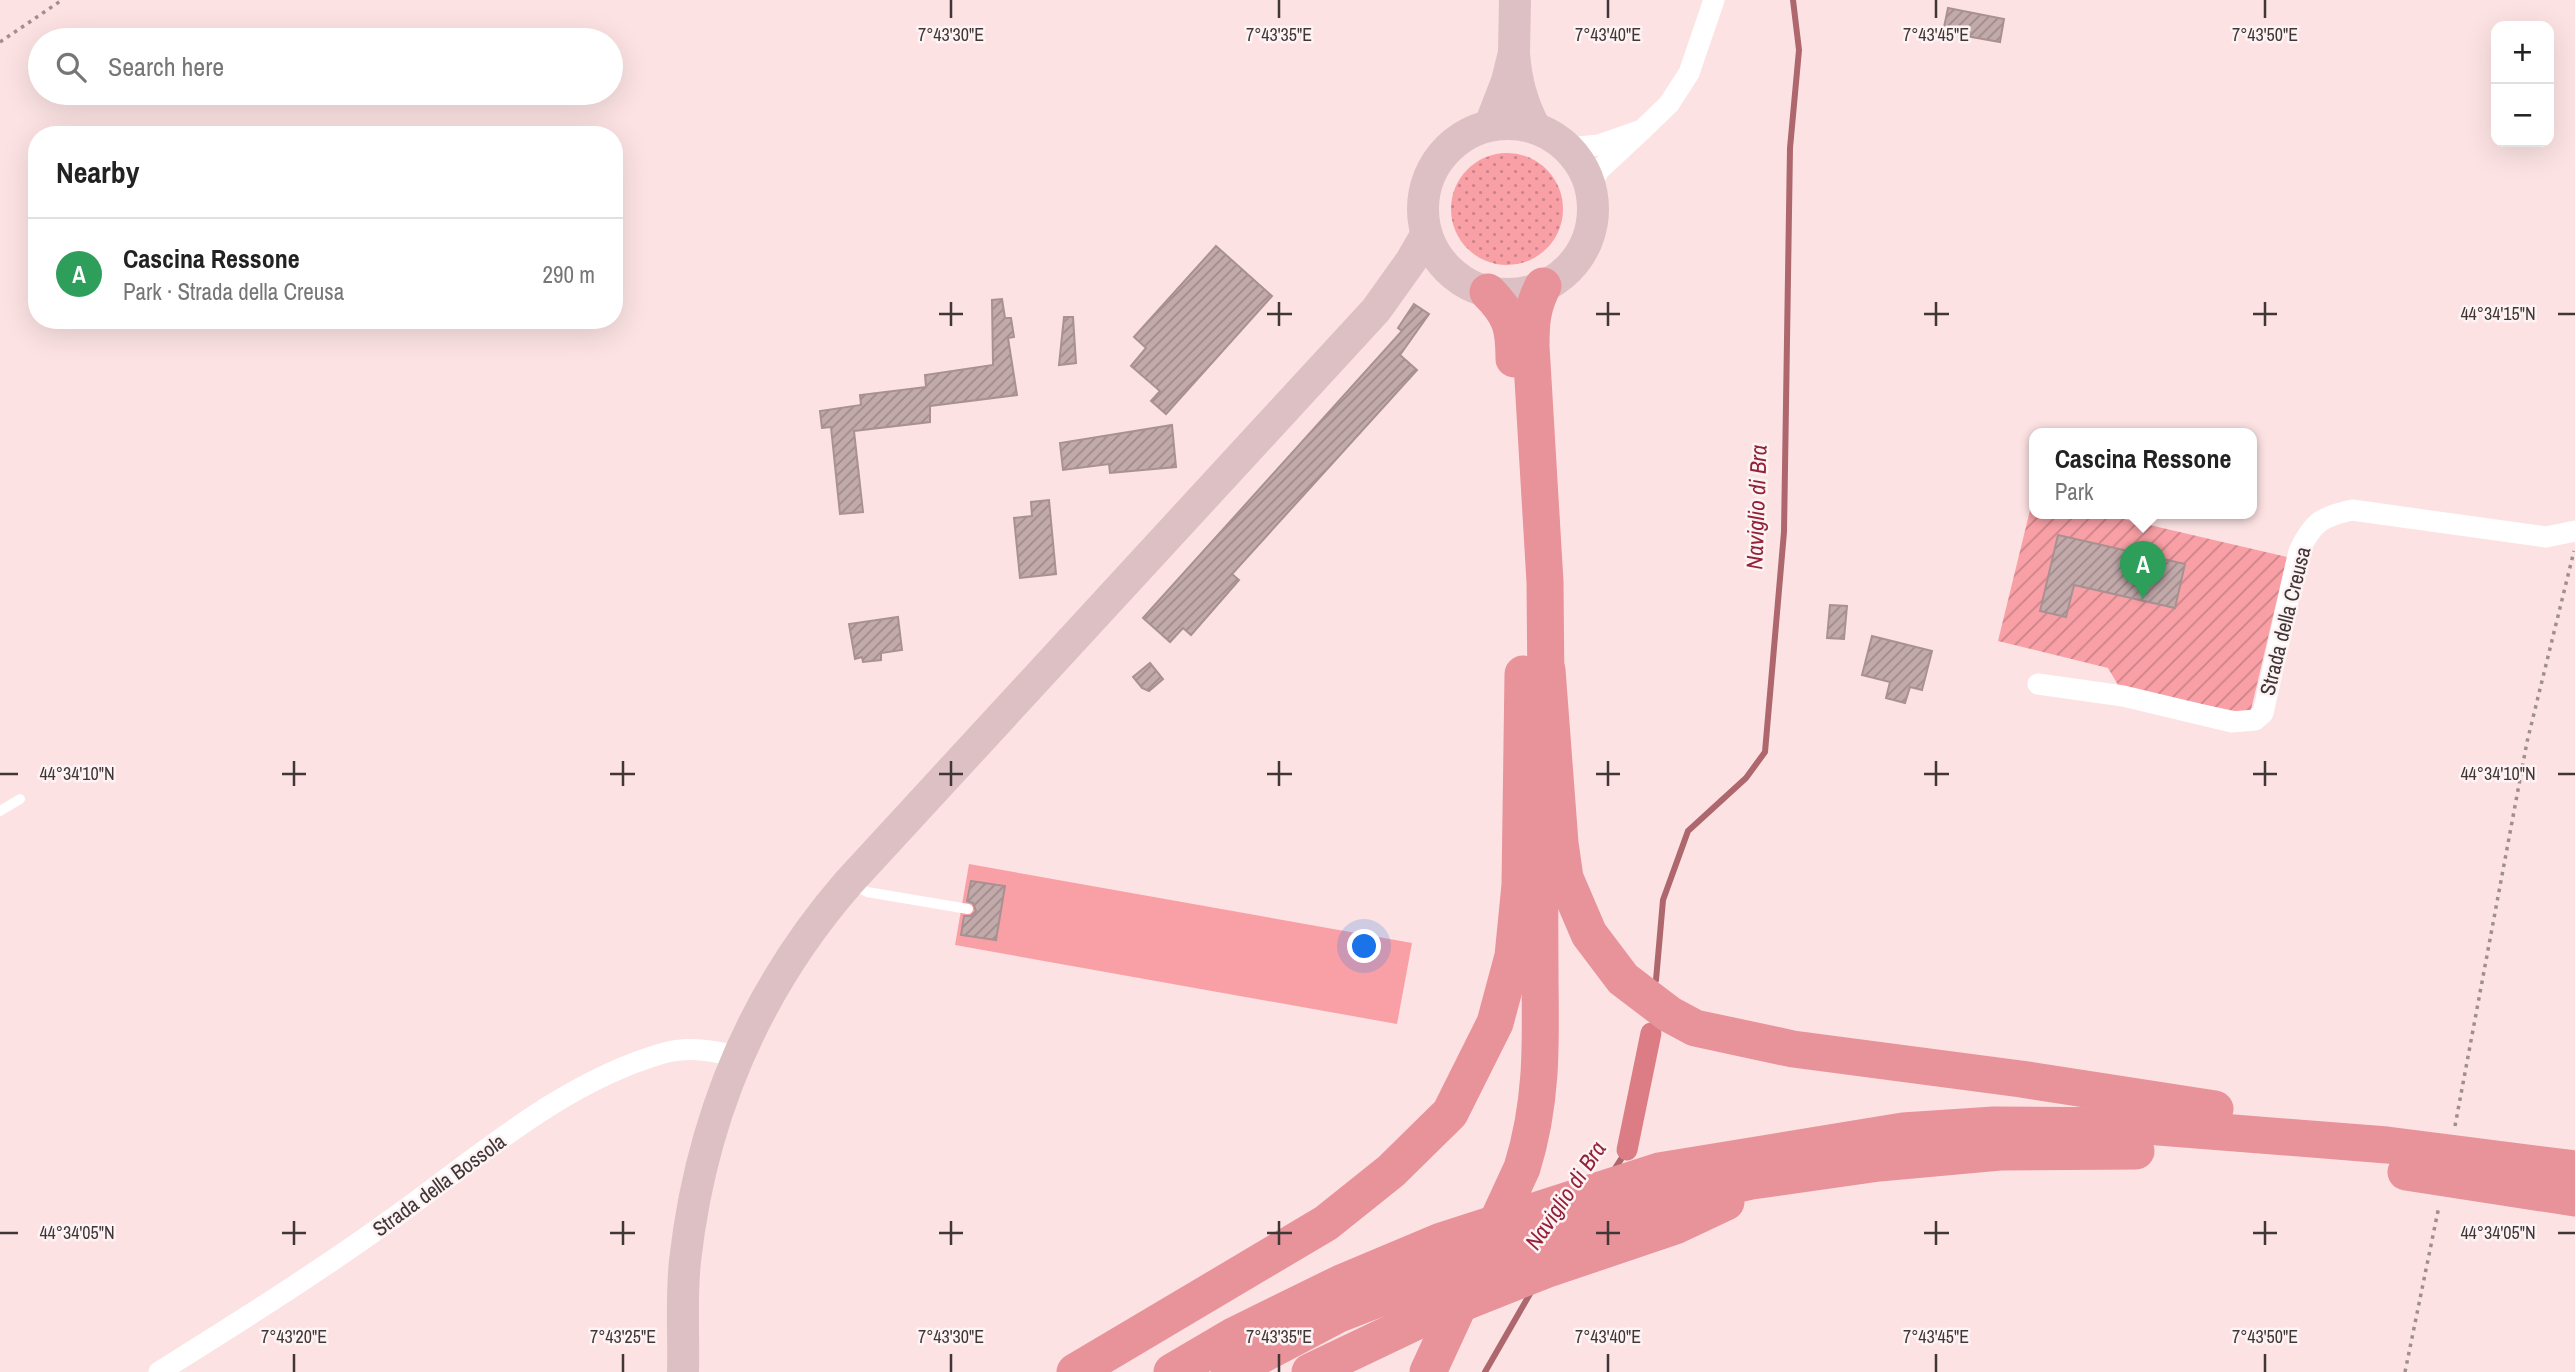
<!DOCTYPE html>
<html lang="en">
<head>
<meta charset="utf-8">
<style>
	:root { --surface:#fff; --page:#f2f2f2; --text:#222; --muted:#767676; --line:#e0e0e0; --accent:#bf2e4b }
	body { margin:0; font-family:"Archivo Narrow",sans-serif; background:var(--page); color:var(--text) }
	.controls { position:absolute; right:21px; top:21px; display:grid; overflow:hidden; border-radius:14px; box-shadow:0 7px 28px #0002 }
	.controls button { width:63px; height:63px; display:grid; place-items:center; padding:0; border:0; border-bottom:2px solid var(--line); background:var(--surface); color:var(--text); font:35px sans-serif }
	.you { position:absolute; left:1365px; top:947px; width:24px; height:24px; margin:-18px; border:5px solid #fff; border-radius:50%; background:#1a73e8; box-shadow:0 0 0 10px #1a73e833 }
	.badge { display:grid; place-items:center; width:46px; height:46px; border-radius:50%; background:var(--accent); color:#fff; font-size:23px; font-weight:700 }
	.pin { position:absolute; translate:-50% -58px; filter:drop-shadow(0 2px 4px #0008) }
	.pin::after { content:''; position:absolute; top:37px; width:24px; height:21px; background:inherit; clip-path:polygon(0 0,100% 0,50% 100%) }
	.popup { position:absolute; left:2029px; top:428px; width:228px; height:91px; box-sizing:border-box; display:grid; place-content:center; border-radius:14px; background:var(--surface); filter:drop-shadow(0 2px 5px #0005); font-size:23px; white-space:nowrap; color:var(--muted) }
	.popup b { font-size:26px; color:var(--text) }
	.popup::after { content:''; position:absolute; left:50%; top:100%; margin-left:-14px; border:14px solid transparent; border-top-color:var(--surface) }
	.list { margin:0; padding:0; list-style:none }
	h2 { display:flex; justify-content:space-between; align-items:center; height:91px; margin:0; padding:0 28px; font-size:30px }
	h2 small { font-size:23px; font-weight:400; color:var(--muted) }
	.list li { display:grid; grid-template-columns:46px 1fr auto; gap:21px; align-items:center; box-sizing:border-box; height:112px; padding:0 28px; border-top:2px solid var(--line) }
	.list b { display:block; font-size:26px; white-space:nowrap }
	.list p { margin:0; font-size:23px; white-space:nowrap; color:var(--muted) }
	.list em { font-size:23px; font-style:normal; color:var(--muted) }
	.icon { flex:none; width:38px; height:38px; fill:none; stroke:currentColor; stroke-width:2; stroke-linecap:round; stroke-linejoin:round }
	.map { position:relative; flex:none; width:2575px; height:1372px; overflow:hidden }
	.search { position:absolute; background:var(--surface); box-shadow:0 7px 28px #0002; left:28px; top:28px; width:595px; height:77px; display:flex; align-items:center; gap:18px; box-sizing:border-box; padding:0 24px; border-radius:38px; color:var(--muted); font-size:26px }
	.panel { position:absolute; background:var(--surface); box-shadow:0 7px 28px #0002; left:28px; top:126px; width:595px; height:203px; border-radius:28px }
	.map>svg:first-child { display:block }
	.grass { fill:url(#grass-dots) }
	.garden { fill:url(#garden-furrows) }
	.pitch { fill:#f9a0a6 }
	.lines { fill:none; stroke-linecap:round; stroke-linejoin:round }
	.stream { stroke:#ad676d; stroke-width:6 }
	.canal { stroke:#dc7c85; stroke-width:21 }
	.building { fill:url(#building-hatch); stroke:#a99192; stroke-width:2 }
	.path { stroke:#a08e8e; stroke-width:3.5; stroke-dasharray:3.5 5; stroke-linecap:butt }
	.service { stroke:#fff; stroke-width:10 }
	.minor { stroke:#fff; stroke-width:21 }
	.secondary { stroke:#ddc0c3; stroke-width:32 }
	.trunk { stroke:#e8929a; stroke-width:37 }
	.ticks { fill:none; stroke:#403636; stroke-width:2.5 }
	.labels { text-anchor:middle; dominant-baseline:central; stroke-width:5; stroke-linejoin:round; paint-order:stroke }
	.street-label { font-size:21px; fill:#403636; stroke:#fef3f4 }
	.water-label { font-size:23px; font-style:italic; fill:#932238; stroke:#fef3f4 }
	.ticks-label { font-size:18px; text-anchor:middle; fill:#403636; stroke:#fef3f4; stroke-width:5; stroke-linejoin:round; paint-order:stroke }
</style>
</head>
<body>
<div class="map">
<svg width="2575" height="1372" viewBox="0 0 2575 1372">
	<defs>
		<pattern id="grass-dots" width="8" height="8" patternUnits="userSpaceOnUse" patternTransform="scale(1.75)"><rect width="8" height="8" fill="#f9a0a6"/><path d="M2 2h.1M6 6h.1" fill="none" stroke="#cb8388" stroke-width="1.8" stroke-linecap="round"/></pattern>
		<pattern id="garden-furrows" width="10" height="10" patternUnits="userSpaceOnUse" patternTransform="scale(1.75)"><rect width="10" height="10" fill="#f9a0a6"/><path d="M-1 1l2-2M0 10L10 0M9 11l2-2" fill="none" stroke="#cb8388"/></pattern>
		<pattern id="building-hatch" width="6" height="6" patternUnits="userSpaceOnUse" patternTransform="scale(1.75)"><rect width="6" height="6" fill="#c2a9aa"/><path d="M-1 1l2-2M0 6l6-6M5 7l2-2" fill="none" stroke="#9f8a8b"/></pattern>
	</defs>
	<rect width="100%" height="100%" fill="#fce2e3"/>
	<circle class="grass" cx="1507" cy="209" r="56"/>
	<path class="garden" d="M2033,498L2035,513H2098L2287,557L2250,714L2129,689L2118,685L2108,668L1998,641Z"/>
	<path class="pitch" d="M969,864L1412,943L1397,1024L955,945Z"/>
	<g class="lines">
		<g class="stream">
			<path d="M1656,980L1663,900L1688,831L1746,778L1765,752L1784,532L1790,148L1799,50L1793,0"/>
			<path d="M1614,1170L1627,1150"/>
			<path d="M1485,1372L1531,1292"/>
		</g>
		<path class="canal" d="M1627,1150L1651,1033"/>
	</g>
	<g class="building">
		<path d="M1948,8L2004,19L2000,42L1943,32Z"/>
		<path d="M1216,246L1272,296L1166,414L1151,401L1160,391L1131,366L1146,348L1134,337Z"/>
		<path d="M1002,299L1005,318H1011L1014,337L1008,338L1017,395L930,406V422L854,431L863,512L840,514L831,427L822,428L820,411L861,405L860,395L926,387L925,375L993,365L992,300Z"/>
		<path d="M1414,304L1429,314L1400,355L1417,370L1232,574L1239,580L1191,635L1183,628L1170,642L1143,618L1402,331L1398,328Z"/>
		<path d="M1064,317H1073L1076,363L1059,365Z"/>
		<path d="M1172,425L1176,467L1110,473L1109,464L1063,470L1060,443Z"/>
		<path d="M1049,500L1056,574L1020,578L1014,518L1032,516L1031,502Z"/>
		<path d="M2058,535L2185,564L2175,608L2074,585L2066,617L2040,611Z"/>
		<path d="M1830,605L1847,606L1844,639L1827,638Z"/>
		<path d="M898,617L902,650L881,653V660L863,662L862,657L855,659L849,624Z"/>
		<path d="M1872,636L1932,651L1922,690L1910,687L1905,703L1886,698L1890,682L1862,675Z"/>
		<path d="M1150,663L1163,679L1149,691L1142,688L1133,677Z"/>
		<path d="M971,881L1005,886L996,940L961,935L964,916H971L976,911L973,903L967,901Z"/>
	</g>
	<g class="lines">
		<g class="path">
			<path d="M0,42L62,0"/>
			<path d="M2455,1126L2527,742L2574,551"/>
			<path d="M2405,1372L2439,1206"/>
		</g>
		<g class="service">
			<path d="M0,811L20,799"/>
			<path d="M851,883L867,892L968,909"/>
		</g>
		<g class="minor">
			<path d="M1642,130L1669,104L1689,73L1714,0"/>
			<path d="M1568,148L1599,145L1642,130L1599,170L1590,186"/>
			<path d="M2038,684L2123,696L2232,722L2255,720L2263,713L2299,551C2313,522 2321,517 2352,510L2546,537L2575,531"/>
			<path d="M159,1372C237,1323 314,1275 389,1221C475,1160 561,1082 664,1053C689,1046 713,1051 737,1056"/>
		</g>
		<g class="secondary">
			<path d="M1514,53L1515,0"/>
			<circle cx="1508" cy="209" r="85"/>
			<path d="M1490,125L1507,81L1514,53C1516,81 1522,103 1535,128"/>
			<path d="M683,1372C684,1335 681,1297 685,1261C701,1118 755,990 849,882L1376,310L1411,261L1426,235"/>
		</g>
		<g class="trunk">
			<path d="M1543,286C1532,307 1531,323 1531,346L1545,582L1546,694"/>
			<path d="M1488,292C1511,315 1514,328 1514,359"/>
			<path d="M1547,670L1560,843L1565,878L1589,934L1623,979L1669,1014L1695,1028L1793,1049L2021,1079L2215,1109"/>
			<path d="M2406,1172L2575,1198"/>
			<path d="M1075,1372L1326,1223L1391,1171L1450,1113L1495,1023L1513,956L1520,885L1523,674"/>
			<path d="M1172,1372L1235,1335L1341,1283L1441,1241L1659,1171L1903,1131L1994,1125L2146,1126L2387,1145L2575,1169"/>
			<path d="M1229,1372L1339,1314L1532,1239L1669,1199L1752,1181L1879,1163L2000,1152L2136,1151"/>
			<path d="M1310,1372L1417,1321L1545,1270L1675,1226L1726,1202"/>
			<path d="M1428,1372L1522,1168C1542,1104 1541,1047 1540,980C1540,930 1539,879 1541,829"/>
		</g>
	</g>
	<path class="ticks" d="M951,0V18M1279,0V18M1608,0V18M1936,0V18M2265,0V18M951,302V326M1279,302V326M1608,302V326M1936,302V326M2265,302V326M939,314H963M1267,314H1292M1596,314H1620M1924,314H1949M2253,314H2277M2558,314H2575M294,761V786M623,761V786M951,761V786M1279,761V786M1608,761V786M1936,761V786M2265,761V786M0,774H18M282,774H306M610,774H635M939,774H963M1267,774H1292M1596,774H1620M1924,774H1949M2253,774H2277M2558,774H2575M294,1221V1245M623,1221V1245M951,1221V1245M1279,1221V1245M1608,1221V1245M1936,1221V1245M2265,1221V1245M0,1233H18M282,1233H306M610,1233H635M939,1233H963M1267,1233H1292M1596,1233H1620M1924,1233H1949M2253,1233H2277M2558,1233H2575M294,1354V1372M623,1354V1372M951,1354V1372M1279,1354V1372M1608,1354V1372M1936,1354V1372M2265,1354V1372"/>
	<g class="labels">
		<g class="street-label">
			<text transform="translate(2285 621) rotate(-76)">Strada della Creusa</text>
			<text transform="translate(439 1185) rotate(-36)">Strada della Bossola</text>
		</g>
		<g class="water-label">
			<text transform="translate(1756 507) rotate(-88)">Naviglio di Bra</text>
			<text transform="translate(1565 1195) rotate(-56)">Naviglio di Bra</text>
		</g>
	</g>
	<g class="ticks-label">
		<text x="951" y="41">7°43'30"E</text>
		<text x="1279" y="41">7°43'35"E</text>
		<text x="1608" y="41">7°43'40"E</text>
		<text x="1936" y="41">7°43'45"E</text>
		<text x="2265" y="41">7°43'50"E</text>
		<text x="2498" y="320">44°34'15"N</text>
		<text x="77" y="780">44°34'10"N</text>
		<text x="2498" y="780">44°34'10"N</text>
		<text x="77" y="1239">44°34'05"N</text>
		<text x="2498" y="1239">44°34'05"N</text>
		<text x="294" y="1343">7°43'20"E</text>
		<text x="623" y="1343">7°43'25"E</text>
		<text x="951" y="1343">7°43'30"E</text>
		<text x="1279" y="1343">7°43'35"E</text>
		<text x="1608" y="1343">7°43'40"E</text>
		<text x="1936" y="1343">7°43'45"E</text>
		<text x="2265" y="1343">7°43'50"E</text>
	</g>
</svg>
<div class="controls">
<button>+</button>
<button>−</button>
</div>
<div class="you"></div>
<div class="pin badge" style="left:2143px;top:599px;background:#2e9e5b">A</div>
<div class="popup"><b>Cascina Ressone</b>Park</div>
<div class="search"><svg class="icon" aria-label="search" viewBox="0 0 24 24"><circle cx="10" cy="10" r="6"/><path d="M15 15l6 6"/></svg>Search here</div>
<section class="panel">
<h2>Nearby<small></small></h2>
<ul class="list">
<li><span class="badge" style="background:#2e9e5b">A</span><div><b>Cascina Ressone</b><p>Park · Strada della Creusa</p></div><em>290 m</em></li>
</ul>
</section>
</div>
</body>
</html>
